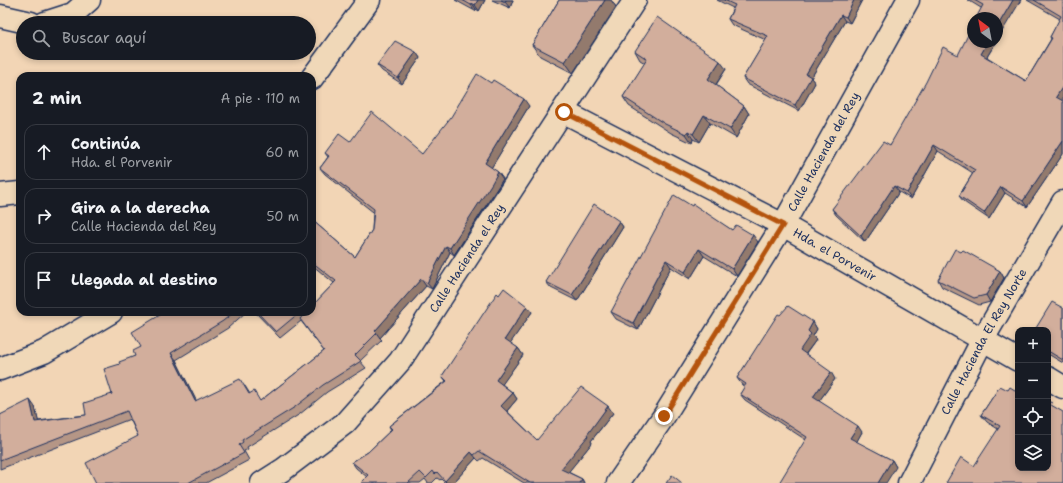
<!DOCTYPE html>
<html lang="es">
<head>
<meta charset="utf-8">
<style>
	:root { --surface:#171b24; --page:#242831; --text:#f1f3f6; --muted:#9ea1a6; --line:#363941 }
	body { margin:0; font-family:"Shantell Sans",sans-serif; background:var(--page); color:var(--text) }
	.controls { position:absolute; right:12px; bottom:12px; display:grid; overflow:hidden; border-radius:8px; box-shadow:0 2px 6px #0003 }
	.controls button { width:36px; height:36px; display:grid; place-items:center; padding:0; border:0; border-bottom:1px solid var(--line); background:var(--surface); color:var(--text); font:20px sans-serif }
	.compass { position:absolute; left:967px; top:12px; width:36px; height:36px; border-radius:50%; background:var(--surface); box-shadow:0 2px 6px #0003; rotate:328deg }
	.stop { position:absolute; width:12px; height:12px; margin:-9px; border:3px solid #b45309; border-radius:50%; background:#fff }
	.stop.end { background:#b45309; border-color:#fff; box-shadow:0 1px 4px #0008 }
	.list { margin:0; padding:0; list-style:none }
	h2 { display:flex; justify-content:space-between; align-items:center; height:52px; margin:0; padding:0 16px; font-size:17px }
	h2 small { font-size:13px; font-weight:400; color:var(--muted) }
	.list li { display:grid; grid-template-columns:26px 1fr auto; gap:12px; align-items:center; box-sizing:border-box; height:56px; margin:0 8px 8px; padding:0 8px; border:1px solid var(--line); border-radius:12px }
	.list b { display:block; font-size:15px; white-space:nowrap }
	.list p { margin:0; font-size:13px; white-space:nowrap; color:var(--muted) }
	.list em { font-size:13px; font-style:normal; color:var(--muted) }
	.icon { flex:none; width:22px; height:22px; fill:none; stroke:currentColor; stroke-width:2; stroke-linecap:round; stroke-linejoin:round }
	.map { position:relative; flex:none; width:1063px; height:483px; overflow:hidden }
	.search { position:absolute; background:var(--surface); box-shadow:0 2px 6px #0003; left:16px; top:16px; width:300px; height:44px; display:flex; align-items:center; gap:10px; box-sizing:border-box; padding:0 14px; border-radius:22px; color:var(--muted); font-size:15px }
	.panel { position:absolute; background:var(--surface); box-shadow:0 2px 6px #0003; left:16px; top:72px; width:300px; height:244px; border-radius:12px }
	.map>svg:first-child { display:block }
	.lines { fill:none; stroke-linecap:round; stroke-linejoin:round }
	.minor-casing { stroke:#1b2f5e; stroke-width:25 }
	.minor { stroke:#f0d8b8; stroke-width:22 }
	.wall { fill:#b59686; stroke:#1b2f5e }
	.shaded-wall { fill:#937a6d; stroke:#1b2f5e }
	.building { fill:#d2ae9c; stroke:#1b2f5e }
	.route { stroke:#b45309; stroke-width:5 }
	.labels { text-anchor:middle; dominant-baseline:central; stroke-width:4; stroke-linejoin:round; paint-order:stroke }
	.street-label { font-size:12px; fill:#1b2f5e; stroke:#f0d8b8 }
</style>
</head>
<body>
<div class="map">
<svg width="1063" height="483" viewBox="0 0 1063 483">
	<rect width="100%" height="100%" fill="#f2d5b5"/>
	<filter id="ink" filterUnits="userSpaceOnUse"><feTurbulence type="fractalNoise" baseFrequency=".025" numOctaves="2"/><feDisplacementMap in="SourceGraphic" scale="8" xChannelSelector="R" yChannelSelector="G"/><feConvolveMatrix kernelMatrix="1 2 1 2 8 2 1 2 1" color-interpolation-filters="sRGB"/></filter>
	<g filter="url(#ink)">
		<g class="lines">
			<defs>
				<g id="minor">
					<path d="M0,16L31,23"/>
					<path d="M45,23L73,14L89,0"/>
					<path d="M312,78L369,0"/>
					<path id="s1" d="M564,112L783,225L1018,360"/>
					<path d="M0,195L20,193"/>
					<path d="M0,369L44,352L111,312"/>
					<path d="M1048,378L1063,387"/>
					<path id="s2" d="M262,483L284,469L345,423L400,361L635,0"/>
					<path id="s3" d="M618,483L664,416L783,225L908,0"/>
					<path id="s4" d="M909,483L983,339L1063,202"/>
				</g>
			</defs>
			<use href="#minor" class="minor-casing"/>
			<use href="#minor" class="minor"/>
		</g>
		<g class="wall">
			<path d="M455,0H485L479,11L476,9L475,11Z"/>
			<path d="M492,0H513L510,8Z"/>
			<path d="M559,0H611L616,7L573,73L540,56L532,45Z"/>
			<path d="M717,0H862L850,23L845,21L811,78L815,83L799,111L747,84L743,78L766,40L732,25L728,19L733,8Z"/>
			<path d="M968,0H1021L981,8Z"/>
			<path d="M1027,0H1063L1062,100L1063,101V154L1027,207L1005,193L989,219L964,202L959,196L973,173L938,151L911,199L899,192L865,242L836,215L832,209L890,145L958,55L973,42H996L987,57L1026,81L1051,39L1050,37L1060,19Z"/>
			<path d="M635,51L726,69L716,85L744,106L749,114L736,138L710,123L699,142L693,139L692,143L671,133L629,106L623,97L645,63L640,60Z"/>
			<path d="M416,52L420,58L402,84L382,71L377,65Z"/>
			<path d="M491,83L529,106L491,168L498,172L503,179L496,190L454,255L450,252L432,289L426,286L380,338L382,340L360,361L366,368L327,392L300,414L247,447L248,449L244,451L249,460L206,483H96L138,436L130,419L0,469V415L35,407L38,421L86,415L112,394L120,364L135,356L141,347L165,312H246L228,328L176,360L196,401L245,386L250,394L260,401L324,351L301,321L280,338L255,312H301L303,316L334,283L312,265V220L355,257L372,230L373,212L325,174L320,168L328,157L325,153L350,142L422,154Z"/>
			<path d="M692,206L732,230L758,242L737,276L704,256L690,279L671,267L638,330L616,319L611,312Z"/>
			<path d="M619,221L623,227L577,301L551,288L546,282Z"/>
			<path d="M961,252L1000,271L1004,278L990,302L979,305L942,287L938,280Z"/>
			<path d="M499,295L527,306L532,312L510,343L518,348L523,355L502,384L513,393L517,399L507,411L537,440L613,413L591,441L592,443L568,472L582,479L584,483H524L483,458L479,461L476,458L453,483H445L441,479L440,480L437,478L432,483H428L425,479L420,483H362L367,477L356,468L352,462L368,452L391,430L389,426L446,381L442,376Z"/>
			<path d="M1063,308V363L1048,354V330H1038L1036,328Z"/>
			<path d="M780,315L813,322L817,329L813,336L816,340L806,354L835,379L819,401L862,432L856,442L892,460L896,467L806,440L745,400L740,394L745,387L742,385L737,378Z"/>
			<path d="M1000,386L1018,468L998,429L987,422L981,415Z"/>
		</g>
		<g class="shaded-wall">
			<path d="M478,0H485L479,11L475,5Z"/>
			<path d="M506,0H513L510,8L505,2Z"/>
			<path d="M605,0H611L616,7L573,73L565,62Z"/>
			<path d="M854,0H862L850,23L846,17Z"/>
			<path d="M1013,0H1021L997,40V27Z"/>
			<path d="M472,3L476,9L475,11L471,5Z"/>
			<path d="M841,15L845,21L811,78L815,83L799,111L795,105L806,74Z"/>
			<path d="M988,42H996L985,60L981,54Z"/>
			<path d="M416,52L420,58L402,84L398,78Z"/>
			<path d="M720,61L726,69L714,87L708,79Z"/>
			<path d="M1063,86V99L1061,103L1056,97Z"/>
			<path d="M524,99L529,106L490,170L485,163Z"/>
			<path d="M744,106L749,114L736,138L730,129Z"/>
			<path d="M704,115L710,123L699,142L693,134Z"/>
			<path d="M688,131L693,139L692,143L686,134Z"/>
			<path d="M1063,141V154L1027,207L1023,201Z"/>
			<path d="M934,145L938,151L911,199L907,193Z"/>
			<path d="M498,172L503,179L496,190L454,255L450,248Z"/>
			<path d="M894,186L899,192L865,242L861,236Z"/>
			<path d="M1001,187L1005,193L989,219L984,213Z"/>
			<path d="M619,221L623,227L577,301L572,295Z"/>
			<path d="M753,235L758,242L737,276L732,269Z"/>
			<path d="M446,246L450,252L432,289L427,283Z"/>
			<path d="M699,249L704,256L690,279L685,272Z"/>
			<path d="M666,260L671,267L638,330L633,323Z"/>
			<path d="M1000,271L1004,278L990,302L986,295Z"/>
			<path d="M421,279L426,286L380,338L375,331Z"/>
			<path d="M527,306L532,312L509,345L505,339Z"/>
			<path d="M813,322L817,329L813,336L816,340L804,356L800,350L808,331Z"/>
			<path d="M518,348L523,355L501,386L496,380Z"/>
			<path d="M171,353L176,360L200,408L195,401Z"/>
			<path d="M831,372L835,379L817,404L813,397Z"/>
			<path d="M513,393L517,399L506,412L501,406Z"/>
			<path d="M30,400L35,407L40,428L35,422Z"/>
			<path d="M608,406L613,413L591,441L592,443L566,475L561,469Z"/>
			<path d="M858,426L862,432L855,445L850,438Z"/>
			<path d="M471,452L476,458L453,483H447L445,481Z"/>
			<path d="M892,460L896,467L886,483H878Z"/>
			<path d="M582,479L584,483H579Z"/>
		</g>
		<g class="building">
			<path d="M462,0H478L475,5L472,3L471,5Z"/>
			<path d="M501,0H506L505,2Z"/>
			<path d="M559,0H605L565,62L532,45Z"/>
			<path d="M724,0H854L846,17L841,15L806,74L811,77L795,105L743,78L768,36L728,19L735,5Z"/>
			<path d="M974,0H1013L997,27V18H976L983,5Z"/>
			<path d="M1034,0H1063V86L1056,97L1063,101V141L1023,201L1001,187L984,213L959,196L975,170L934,145L907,193L894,186L861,236L832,209L883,141L890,145L926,82L943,47L958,55L973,25V42H988L981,54L1026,81L1052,38L1050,37L1061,16Z"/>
			<path d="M657,17L720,61L708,79L744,106L730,129L704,115L693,134L688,131L686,134L665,124L623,97L647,59L635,51Z"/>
			<path d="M395,41L416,52L398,78L377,65Z"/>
			<path d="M477,74L491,83L493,80L524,99L485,163L498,172L492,183L450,248L446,246L427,283L421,279L375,331L377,333L355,355L361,361L323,385L295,407L242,440L243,442L239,445L244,453L188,483H96L86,463L138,436L127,411L0,460V415L30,400L35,422L86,415L84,403L112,394L104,369L120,364L119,362L135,356L133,351L141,347L132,332L165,312H234L223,321L171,353L195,401L240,379L249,394L254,391L260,401L324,351L300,319L306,312H312V306L336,281L312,262V220L355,257L372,230L374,209L320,168L329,156L325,153L339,134L350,142L372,112L422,154L451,117Z"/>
			<path d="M674,195L692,206L693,204L732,230L736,225L753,235L732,269L699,249L685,272L666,260L633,323L611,312Z"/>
			<path d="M594,204L619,221L572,295L546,282Z"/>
			<path d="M955,249L961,252L963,250L1000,271L986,295L974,298L938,280Z"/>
			<path d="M504,288L527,306L505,339L518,348L496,380L513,393L501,406L537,440L581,387L608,406L587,435L588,436L561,469L582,479L579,483H530L479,451L474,455L471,452L445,481L437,472L435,474L433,471L426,478L420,472L408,483H362L361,482L368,475L352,462L368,452L392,429L389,426L447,381L442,376L497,293L499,295Z"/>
			<path d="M1052,302L1063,308V360L1048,351V330H1039L1036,328Z"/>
			<path d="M788,306L813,322L808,331L811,334L800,350L831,372L813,397L858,426L850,438L892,460L878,483H779L807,437L740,394L746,384L737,378L778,314L780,315Z"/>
			<path d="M257,312H300L276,332Z"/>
			<path d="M1000,386L1008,390L1010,387L1018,392V468H1048V401L1052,403L1051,405L1063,412V483H946L961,457L974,466L1000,426L981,415Z"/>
			<path d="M672,475L682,483H666Z"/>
		</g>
	</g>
	<g class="lines" filter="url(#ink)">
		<path class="route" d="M564,112L783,225L664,416"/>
	</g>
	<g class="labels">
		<g class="street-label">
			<text stroke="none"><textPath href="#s3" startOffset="390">Calle Hacienda del Rey</textPath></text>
			<text stroke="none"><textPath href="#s1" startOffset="306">Hda. el Porvenir</textPath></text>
			<text stroke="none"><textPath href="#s2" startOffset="308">Calle Hacienda el Rey</textPath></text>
			<text stroke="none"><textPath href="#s4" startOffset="160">Calle Hacienda El Rey Norte</textPath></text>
		</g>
	</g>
</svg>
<div class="controls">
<button>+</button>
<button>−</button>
<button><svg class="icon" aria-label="locate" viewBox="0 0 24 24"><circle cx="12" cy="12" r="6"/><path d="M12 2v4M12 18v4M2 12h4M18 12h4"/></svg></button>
<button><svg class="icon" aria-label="layers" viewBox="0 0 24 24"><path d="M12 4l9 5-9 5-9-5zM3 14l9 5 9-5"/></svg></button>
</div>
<svg class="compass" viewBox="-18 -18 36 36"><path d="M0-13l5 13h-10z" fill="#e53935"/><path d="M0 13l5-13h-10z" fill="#9ea1a6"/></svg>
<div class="stop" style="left:564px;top:112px"></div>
<div class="stop end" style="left:664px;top:416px"></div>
<div class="search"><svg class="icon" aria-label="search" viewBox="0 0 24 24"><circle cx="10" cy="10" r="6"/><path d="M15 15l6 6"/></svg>Buscar aquí</div>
<section class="panel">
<h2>2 min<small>A pie · 110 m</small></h2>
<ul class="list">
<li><svg class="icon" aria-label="ahead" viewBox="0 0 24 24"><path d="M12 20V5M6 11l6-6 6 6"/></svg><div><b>Continúa</b><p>Hda. el Porvenir</p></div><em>60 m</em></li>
<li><svg class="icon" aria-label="right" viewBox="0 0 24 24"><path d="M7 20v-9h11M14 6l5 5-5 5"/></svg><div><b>Gira a la derecha</b><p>Calle Hacienda del Rey</p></div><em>50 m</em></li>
<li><svg class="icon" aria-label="arrive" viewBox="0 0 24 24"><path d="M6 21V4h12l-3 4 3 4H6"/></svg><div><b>Llegada al destino</b></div></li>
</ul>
</section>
</div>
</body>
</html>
